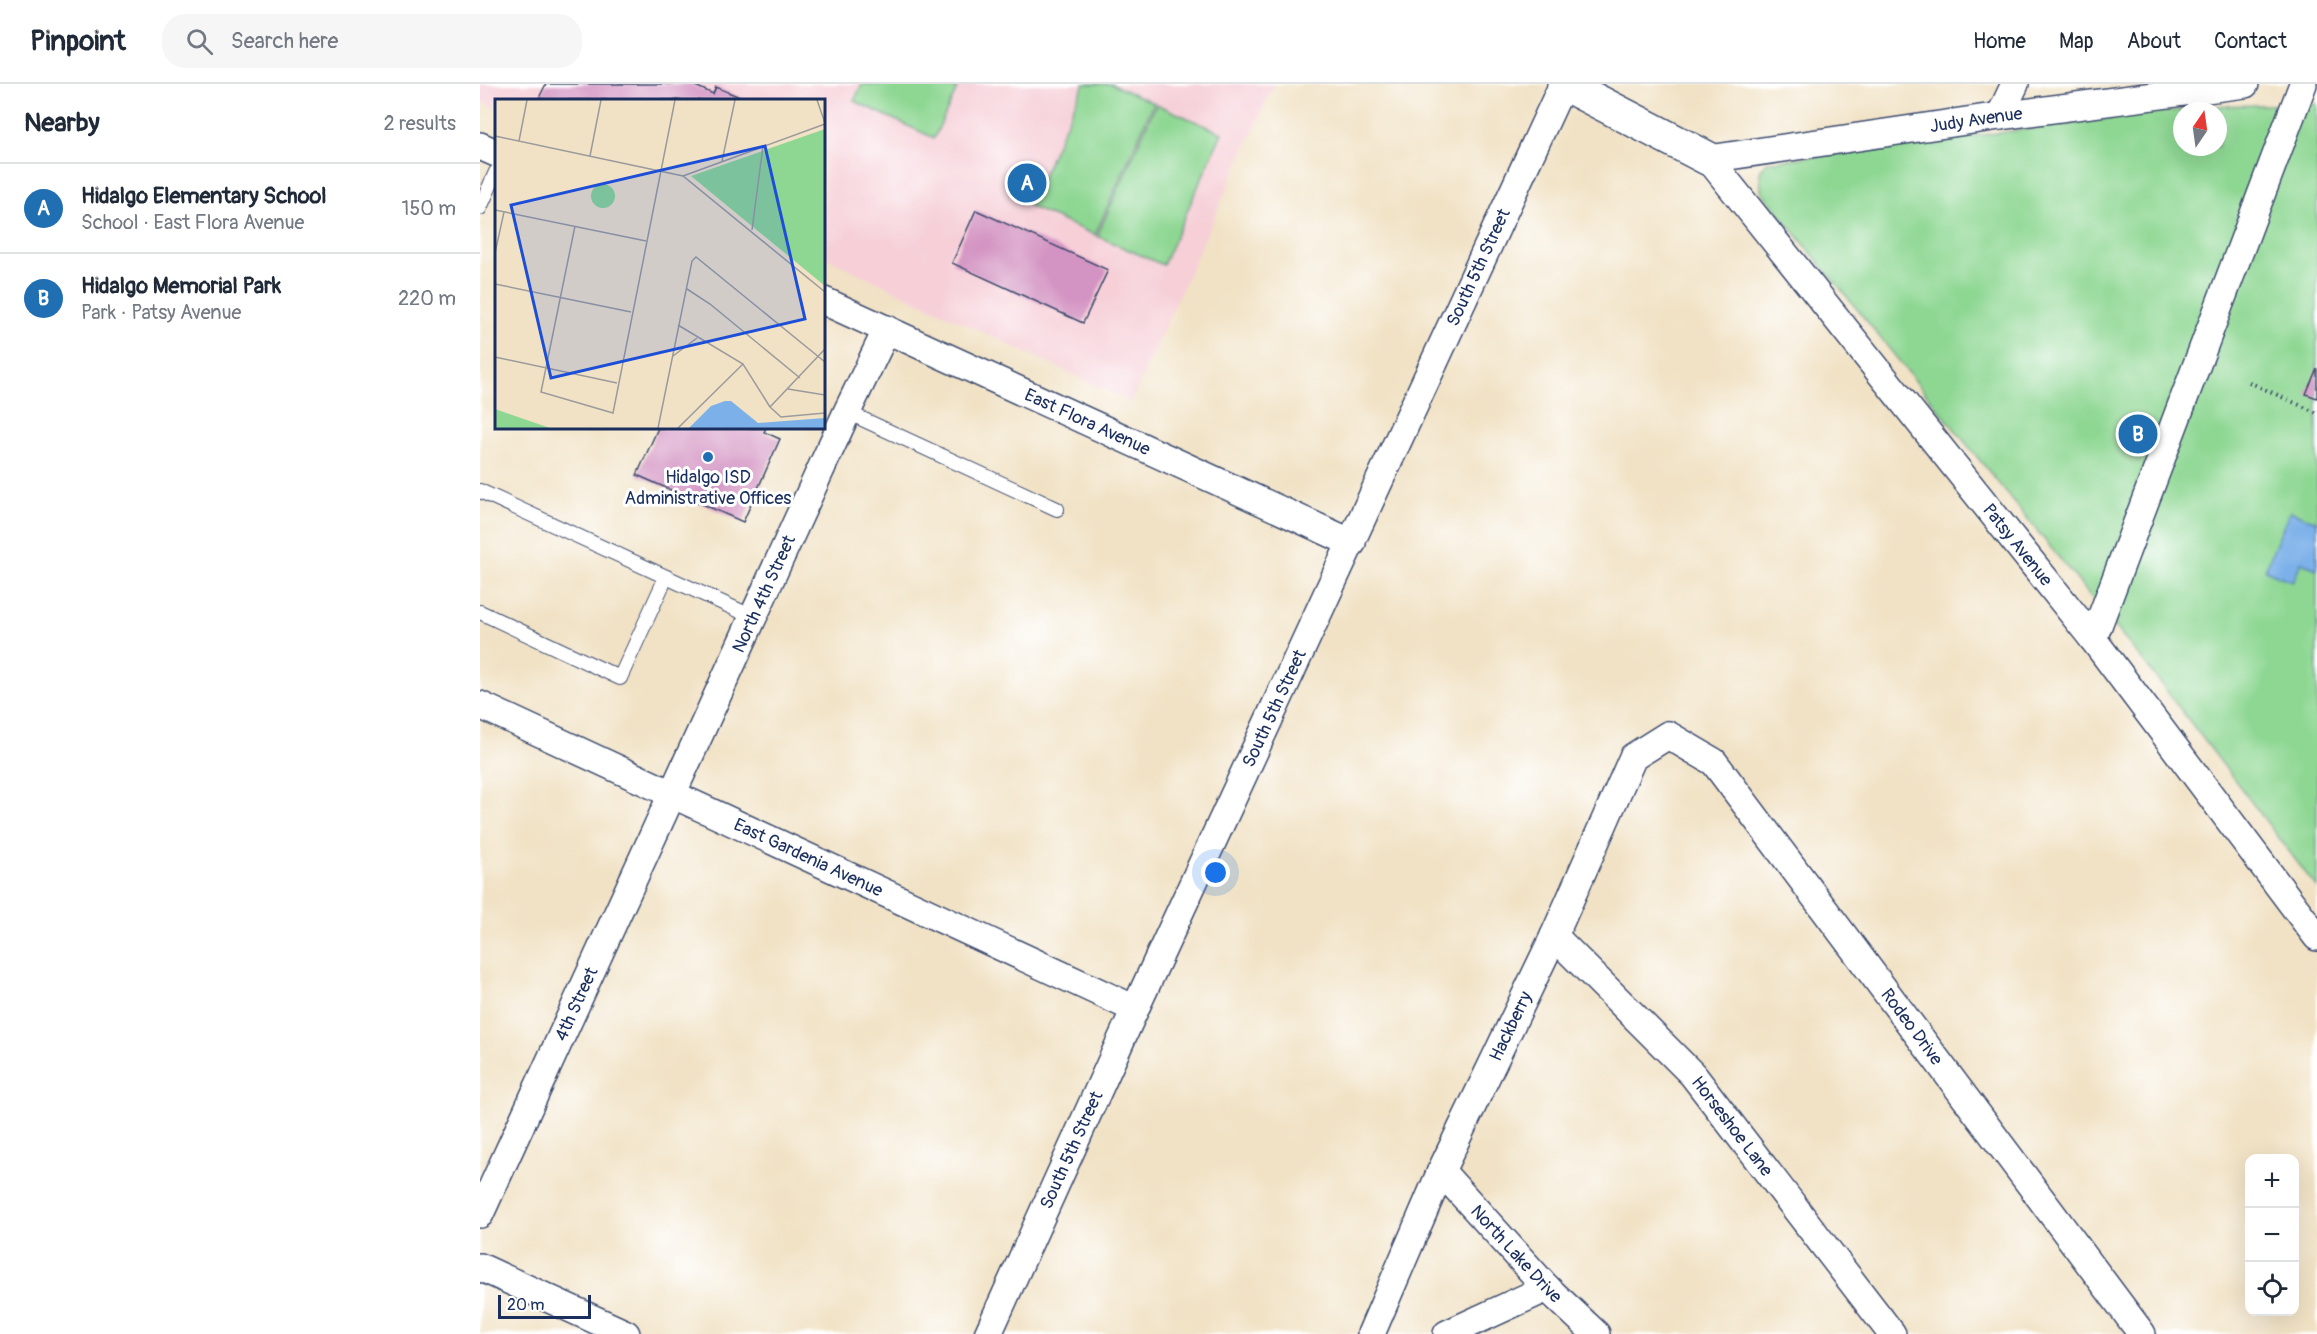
<!DOCTYPE html>
<html lang="en">
<head>
<meta charset="utf-8">
<style>
	:root { --surface:#fff; --page:#f6f6f7; --text:#1f2937; --muted:#747a83; --line:#e0e1e3; --accent:#1f6fb2 }
	body { margin:0; font-family:Pangolin,sans-serif; background:var(--page); color:var(--text) }
	.controls { position:absolute; right:18px; bottom:18px; display:grid; overflow:hidden; border-radius:12px; box-shadow:0 6px 24px #0002 }
	.controls button { width:54px; height:54px; display:grid; place-items:center; padding:0; border:0; border-bottom:2px solid var(--line); background:var(--surface); color:var(--text); font:30px sans-serif }
	.compass { position:absolute; left:1693px; top:18px; width:54px; height:54px; border-radius:50%; background:var(--surface); box-shadow:0 6px 24px #0002; rotate:13deg }
	.scale { position:absolute; left:18px; bottom:15px; width:93px; box-sizing:border-box; padding-left:6px; border:3px solid #1b2f5e; border-top:0; font-size:16px; line-height:21px; white-space:nowrap; color:#1b2f5e; -webkit-text-stroke:4px #fff; paint-order:stroke }
	.you { position:absolute; left:736px; top:789px; width:21px; height:21px; margin:-15px; border:4px solid #fff; border-radius:50%; background:#1a73e8; box-shadow:0 0 0 9px #1a73e833 }
	.badge { display:grid; place-items:center; width:39px; height:39px; border-radius:50%; background:var(--accent); color:#fff; font-size:20px; font-weight:700 }
	.pin { position:absolute; translate:-50% -50%; border:3px solid #fff; box-shadow:0 2px 6px #0006 }
	.list { margin:0; padding:0; list-style:none }
	h2 { display:flex; justify-content:space-between; align-items:center; height:78px; margin:0; padding:0 24px; font-size:26px }
	h2 small { font-size:20px; font-weight:400; color:var(--muted) }
	.list li { display:grid; grid-template-columns:39px 1fr auto; gap:18px; align-items:center; box-sizing:border-box; height:90px; padding:0 24px; border-top:2px solid var(--line) }
	.list b { display:block; font-size:22px; white-space:nowrap }
	.list p { margin:0; font-size:20px; white-space:nowrap; color:var(--muted) }
	.list em { font-size:20px; font-style:normal; color:var(--muted) }
	.icon { flex:none; width:33px; height:33px; fill:none; stroke:currentColor; stroke-width:2; stroke-linecap:round; stroke-linejoin:round }
	.map { position:relative; flex:none; width:1837px; height:1250px; overflow:hidden }
	header { display:flex; align-items:center; gap:36px; box-sizing:border-box; height:84px; padding:0 30px; background:var(--surface); border-bottom:2px solid var(--line) }
	header strong { font-size:28px }
	nav { display:flex; gap:33px; margin-inline-start:auto; font-size:21px }
	.search { width:420px; height:54px; background:var(--page); display:flex; align-items:center; gap:15px; box-sizing:border-box; padding:0 21px; border-radius:24px; color:var(--muted); font-size:22px }
	main { display:flex }
	aside { flex:1; background:var(--surface) }
	.map>svg:first-child { display:block }
	.built { fill:#f6cfd7 }
	.green { fill:#8ed793; stroke:#548378; stroke-width:1.5; fill-rule:evenodd }
	.water { fill:#7bb0e9; stroke:#4b70a4; stroke-width:1.5 }
	.building { fill:#d494c3 }
	.lines { fill:none; stroke-linecap:round; stroke-linejoin:round }
	.service-casing { stroke:#3b4a6d; stroke-width:16 }
	.minor-casing { stroke:#3b4a6d; stroke-width:30 }
	.tertiary-casing { stroke:#3b4a6d; stroke-width:36 }
	.path { stroke:#3b4a6d; stroke-width:4; stroke-dasharray:1.5 4.5; stroke-linecap:butt }
	.service { stroke:#fff; stroke-width:14 }
	.minor { stroke:#fff; stroke-width:27 }
	.tertiary { stroke:#fff; stroke-width:33 }
	.poi-dot { fill:#1f6fb2; stroke:#fff; stroke-width:2 }
	.labels { text-anchor:middle; dominant-baseline:central; stroke-width:6; stroke-linejoin:round; paint-order:stroke }
	.street-label { font-size:18px; fill:#1b2f5e; stroke:#fff }
	.poi-label { font-size:18px; fill:#1b2f5e; stroke:#fff }
	.inset-road { fill:none; stroke:#9b9a9c; stroke-width:1.5 }
	.view { fill:#1d4ed8; fill-opacity:0.15; stroke:#1d4ed8; stroke-width:3 }
	.inset-edge { fill:none; stroke:#1b2f5e; stroke-width:3 }
</style>
</head>
<body>
<header>
<strong>Pinpoint</strong>
<div class="search"><svg class="icon" aria-label="search" viewBox="0 0 24 24"><circle cx="10" cy="10" r="6"/><path d="M15 15l6 6"/></svg>Search here</div>
<nav><a>Home</a><a>Map</a><a>About</a><a>Contact</a></nav>
</header>
<main>
<aside>
<h2>Nearby<small>2 results</small></h2>
<ul class="list">
<li><span class="badge">A</span><div><b>Hidalgo Elementary School</b><p>School · East Flora Avenue</p></div><em>150 m</em></li>
<li><span class="badge">B</span><div><b>Hidalgo Memorial Park</b><p>Park · Patsy Avenue</p></div><em>220 m</em></li>
</ul>
</aside>
<div class="map">
<svg width="1837" height="1250" viewBox="0 0 1837 1250">
	<rect width="100%" height="100%" fill="#fff"/>
	<filter id="ink" filterUnits="userSpaceOnUse"><feTurbulence type="fractalNoise" baseFrequency=".0167" numOctaves="2"/><feDisplacementMap in="SourceGraphic" scale="12" xChannelSelector="R" yChannelSelector="G"/><feConvolveMatrix kernelMatrix="1 2 1 2 8 2 1 2 1" color-interpolation-filters="sRGB"/></filter>
	<filter id="wash" filterUnits="userSpaceOnUse"><feTurbulence type="fractalNoise" baseFrequency=".008" numOctaves="4" result="noise"/><feDisplacementMap in="SourceGraphic" scale="24" xChannelSelector="R" yChannelSelector="G"/><feGaussianBlur stdDeviation="1.35" result="paint"/><feColorMatrix in="noise" values="0 0 0 0 0 0 0 0 0 0 0 0 0 0 0 0 0 1.4 0 .05"/><feComposite in="paint" operator="in"/></filter>
	<g filter="url(#wash)">
		<rect width="100%" height="100%" fill="#f1e2c5"/>
		<path class="built" d="M0,0H794L651,318L344,173V16H16V25L0,17Z"/>
		<g class="green">
			<path d="M382,0H465L477,5L454,54L374,17Z"/>
			<path d="M604,0H631L674,19L615,151L549,122Z"/>
			<path d="M676,20L742,49L683,181L617,152Z"/>
			<path d="M1837,20V804L1676,593L1281,107L1280,87L1287,78L1731,22ZM1702,27H1738V63H1702Z"/>
		</g>
		<path class="water" d="M1810,427L1837,438V485L1821,479L1813,498L1785,486Z"/>
		<g id="blocks">
			<g class="building">
				<path d="M66,0H211L233,10L236,3L267,16H65L59,14Z"/>
				<path d="M496,126L628,186L603,239L472,179Z"/>
				<path d="M1837,284V314L1826,310Z"/>
				<path d="M178,344H286L284,348L300,355L263,438L157,391Z"/>
			</g>
		</g>
	</g>
	<g filter="url(#ink)">
		<use href="#blocks" fill-opacity="0" stroke="#3b4a6d" stroke-width="1.5"/>
		<g class="lines">
			<defs>
				<g id="service">
					<path d="M0,124L16,88"/>
					<path d="M367,328L577,425"/>
					<path d="M0,407L273,533"/>
					<path d="M0,528L140,594L186,493"/>
				</g>
				<g id="minor">
					<path d="M1520,32L1535,0"/>
					<path d="M0,62L16,69"/>
					<path id="s1" d="M1229,75L1613,555L1837,853"/>
					<path id="s2" d="M1229,75L1520,32L1765,0"/>
					<path id="s3" d="M344,217L872,459"/>
					<path d="M1613,555L1823,0"/>
					<path id="s4" d="M0,621L655,925"/>
					<path id="s5" d="M1074,852L1213,991L1412,1250"/>
					<path id="s6" d="M961,1087L1067,1204L1116,1250"/>
					<path id="s7" d="M0,1130L367,328L407,245"/>
					<path d="M0,1183L146,1250"/>
					<path id="s8" d="M508,1250L655,925L1083,0"/>
					<path id="s9" d="M891,1250L961,1087L1074,852L1153,673L1188,651L1234,678L1662,1250"/>
					<path d="M967,1250L1067,1204"/>
				</g>
				<path id="tertiary" d="M1084,0L1229,75"/>
			</defs>
			<use href="#service" class="service-casing"/>
			<use href="#minor" class="minor-casing"/>
			<use href="#tertiary" class="tertiary-casing"/>
			<path class="path" d="M1769,298L1837,329"/>
			<use href="#service" class="service"/>
			<use href="#minor" class="minor"/>
			<use href="#tertiary" class="tertiary"/>
		</g>
	</g>
	<circle class="poi-dot" cx="228" cy="373" r="6"/>
	<g class="labels">
		<g class="street-label">
			<text stroke="none"><textPath href="#s2" startOffset="270">Judy Avenue</textPath></text>
			<text stroke="none"><textPath href="#s8" startOffset="1174">South 5th Street</textPath></text>
			<text stroke="none"><textPath href="#s3" startOffset="290">East Flora Avenue</textPath></text>
			<text stroke="none"><textPath href="#s1" startOffset="494">Patsy Avenue</textPath></text>
			<text stroke="none"><textPath href="#s7" startOffset="682">North 4th Street</textPath></text>
			<text stroke="none"><textPath href="#s8" startOffset="688">South 5th Street</textPath></text>
			<text stroke="none"><textPath href="#s4" startOffset="362">East Gardenia Avenue</textPath></text>
			<text stroke="none"><textPath href="#s7" startOffset="231">4th Street</textPath></text>
			<text stroke="none"><textPath href="#s9" startOffset="338">Hackberry</textPath></text>
			<text stroke="none"><textPath href="#s9" startOffset="1059">Rodeo Drive</textPath></text>
			<text stroke="none"><textPath href="#s5" startOffset="261">Horseshoe Lane</textPath></text>
			<text stroke="none"><textPath href="#s8" startOffset="202">South 5th Street</textPath></text>
			<text stroke="none"><textPath href="#s6" startOffset="112">North Lake Drive</textPath></text>
		</g>
		<g class="poi-label">
			<text x="228" y="393">Hidalgo ISD<tspan x="228" dy="21">Administrative Offices</tspan></text>
		</g>
	</g>
	<g transform="translate(15 15)">
		<rect width="330" height="330" fill="#f1e2c5"/>
		<path d="M330,30V187L196,77ZM96 97a12 12 0 1 1 24 0a12 12 0 1 1-24 0ZM0,310L55,329H0Z" fill="#8ed793"/>
		<path d="M230,302H236L263,324L330,319V329H194L216,307Z" fill="#7bb0e9"/>
		<path class="inset-road" d="M322,1L330,24M0,37L188,77L330,193M24,42L32,1M95,57L106,1M227,62L240,1M188,77L330,25M0,111L151,142M80,127L46,293L118,314L180,1M257,131L268,47M0,154L9,113M0,185L136,213M192,190L215,205L305,279M183,226L248,265L275,308M330,250L275,308L286,318L330,314M178,257L202,239M0,258L122,284M293,290L330,296M163,329L197,162L201,158L330,263M183,329L248,265"/>
		<path class="view" d="M270,47L310,220L56,279L16,106Z"/>
		<rect width="330" height="330" class="inset-edge"/>
	</g>
</svg>
<div class="controls">
<button>+</button>
<button>−</button>
<button><svg class="icon" aria-label="locate" viewBox="0 0 24 24"><circle cx="12" cy="12" r="6"/><path d="M12 2v4M12 18v4M2 12h4M18 12h4"/></svg></button>
</div>
<svg class="compass" viewBox="-18 -18 36 36"><path d="M0-13l5 13h-10z" fill="#e53935"/><path d="M0 13l5-13h-10z" fill="#747a83"/></svg>
<div class="scale">20 m</div>
<div class="you"></div>
<div class="pin badge" style="left:547px;top:99px">A</div>
<div class="pin badge" style="left:1658px;top:350px">B</div>
</div>
</main>
</body>
</html>
